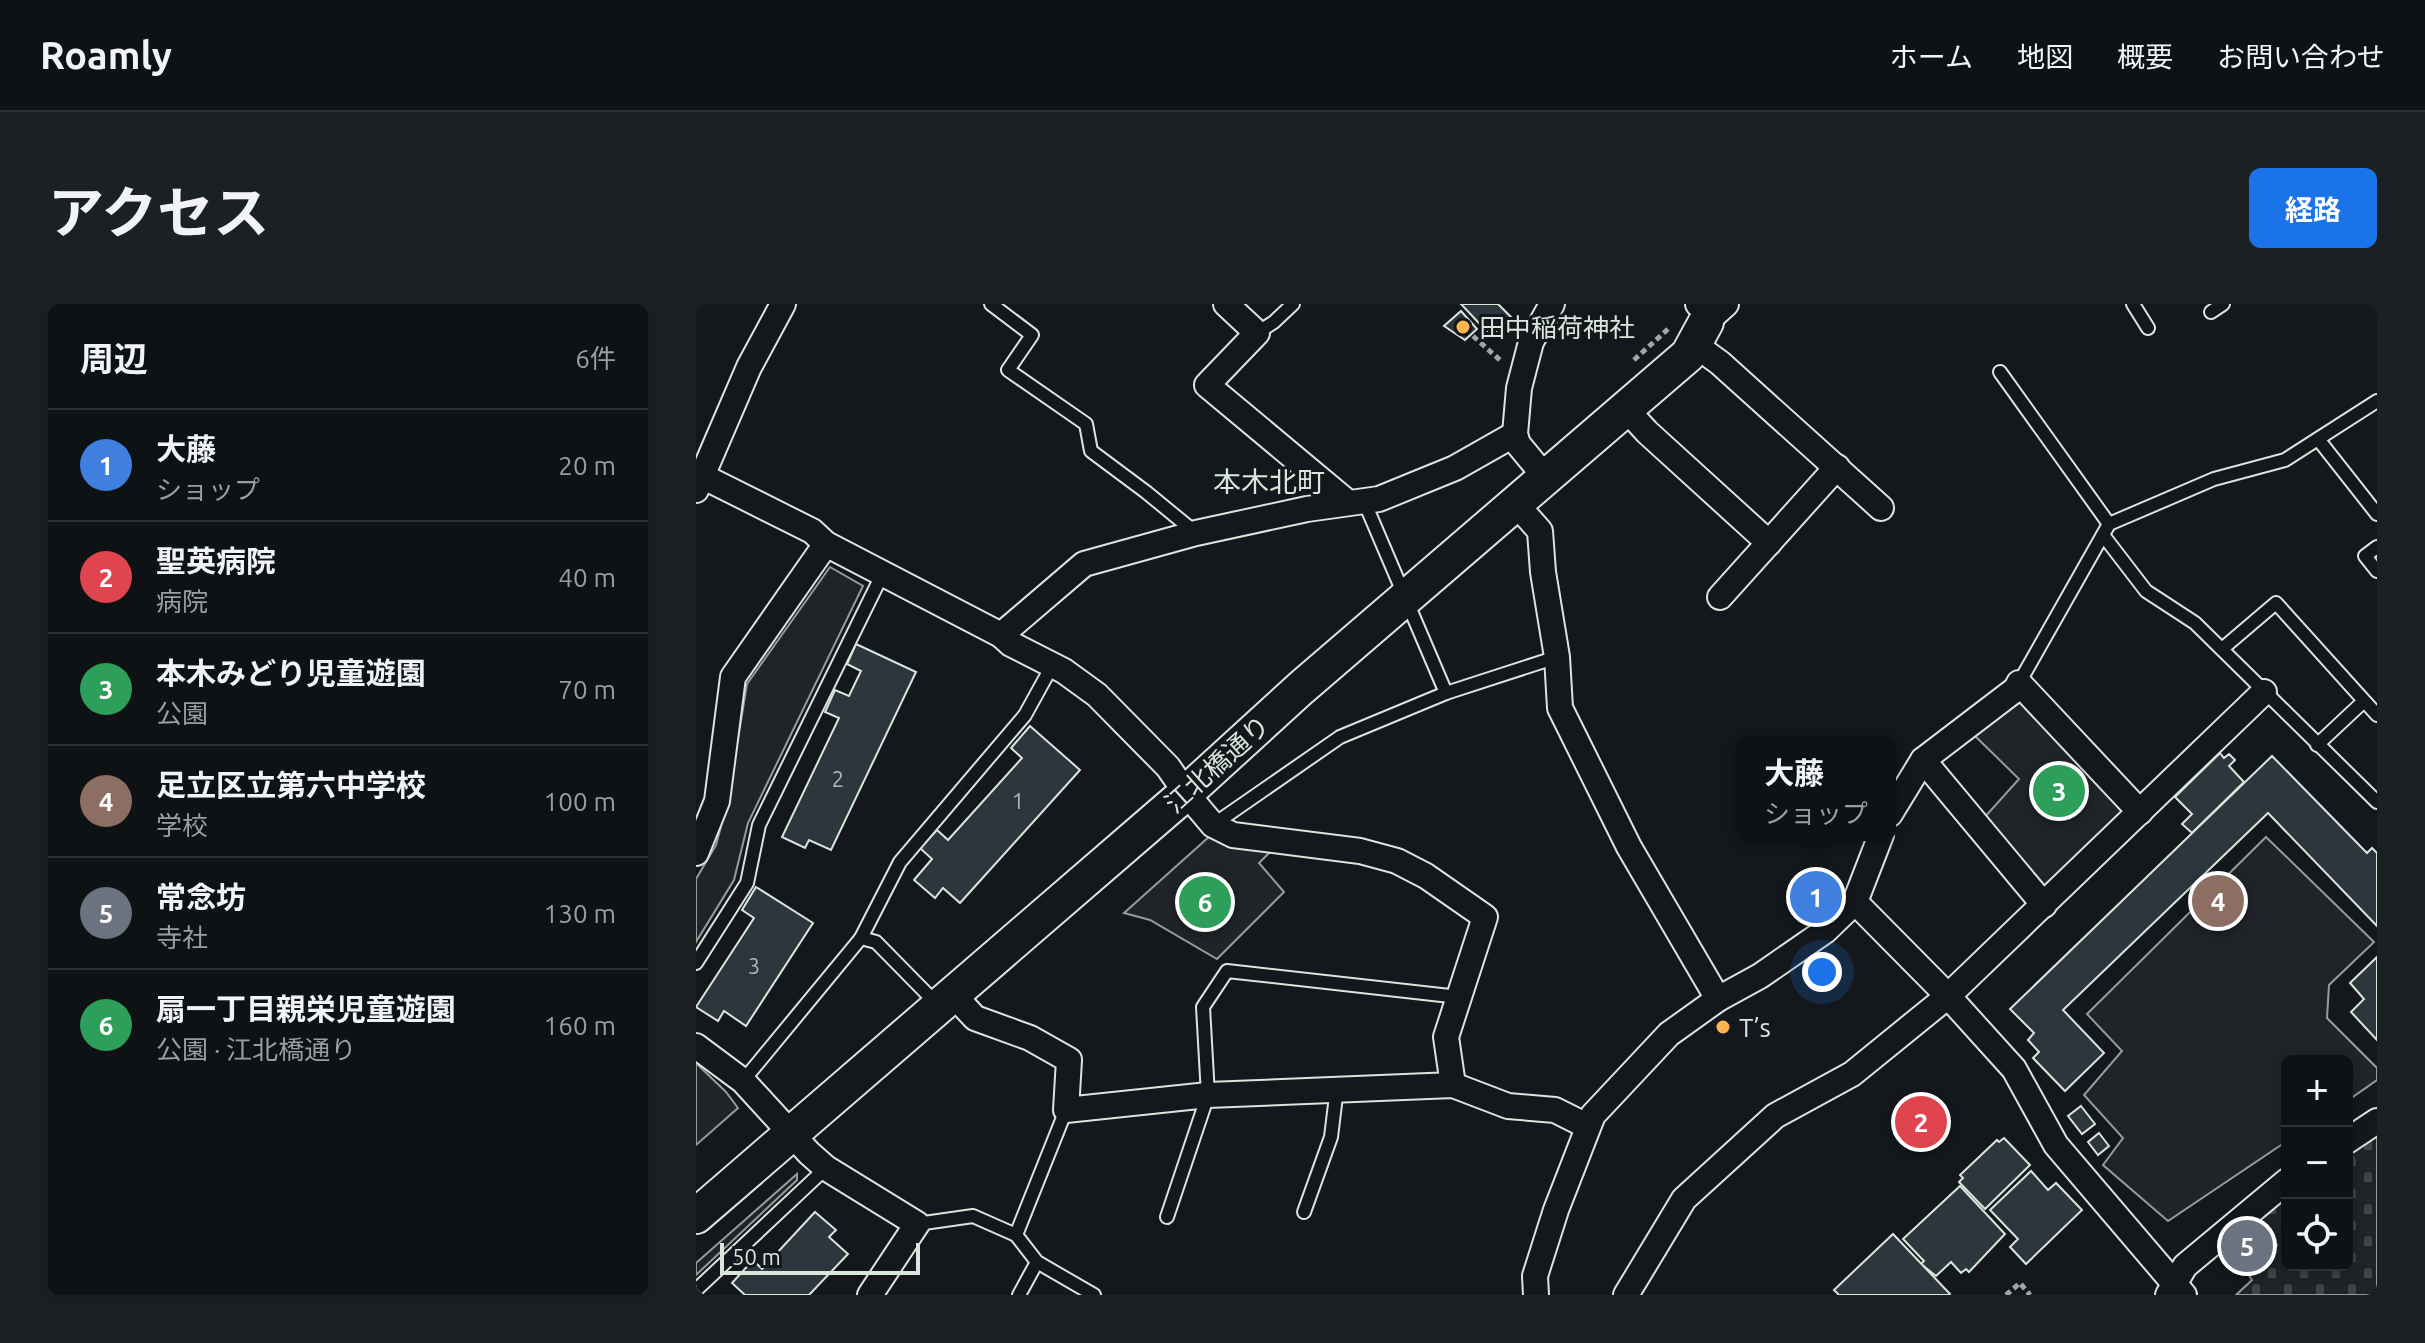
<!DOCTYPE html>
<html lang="ja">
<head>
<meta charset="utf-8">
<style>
	:root { --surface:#0f1215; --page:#1d2022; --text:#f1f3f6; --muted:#9b9ea0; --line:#2f3234; --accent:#1a73e8 }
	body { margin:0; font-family:Ubuntu,"Noto Sans JP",sans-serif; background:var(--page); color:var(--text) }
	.controls { position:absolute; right:24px; bottom:24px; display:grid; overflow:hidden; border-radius:12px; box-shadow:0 4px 12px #0003 }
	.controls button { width:72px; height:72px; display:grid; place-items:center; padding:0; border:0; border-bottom:2px solid var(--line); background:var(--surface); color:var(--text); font:40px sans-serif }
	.scale { position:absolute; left:24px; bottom:20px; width:200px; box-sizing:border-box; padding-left:8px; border:4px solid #d8e6dc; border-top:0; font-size:22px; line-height:28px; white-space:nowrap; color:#d8e6dc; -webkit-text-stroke:6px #14181c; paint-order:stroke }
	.you { position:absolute; left:1126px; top:668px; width:28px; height:28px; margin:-20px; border:6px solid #fff; border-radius:50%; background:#1a73e8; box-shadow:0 0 0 12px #1a73e833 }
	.badge { display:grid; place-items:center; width:52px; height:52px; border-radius:50%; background:var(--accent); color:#fff; font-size:26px; font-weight:700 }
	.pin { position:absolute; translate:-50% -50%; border:4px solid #fff; box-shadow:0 2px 8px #0006 }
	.popup { position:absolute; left:1040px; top:433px; width:160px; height:104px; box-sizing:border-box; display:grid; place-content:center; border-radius:12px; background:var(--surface); filter:drop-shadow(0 2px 6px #0005); font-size:26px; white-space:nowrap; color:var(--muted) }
	.popup b { font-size:30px; color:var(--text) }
	.popup::after { content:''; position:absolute; left:50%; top:100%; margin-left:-16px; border:16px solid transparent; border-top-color:var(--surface) }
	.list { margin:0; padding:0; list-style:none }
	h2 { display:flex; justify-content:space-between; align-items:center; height:104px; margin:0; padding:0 32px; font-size:34px }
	h2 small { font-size:26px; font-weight:400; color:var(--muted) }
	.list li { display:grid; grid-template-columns:52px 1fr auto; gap:24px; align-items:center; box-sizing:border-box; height:112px; padding:0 32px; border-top:2px solid var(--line) }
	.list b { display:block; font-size:30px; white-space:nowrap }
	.list p { margin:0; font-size:26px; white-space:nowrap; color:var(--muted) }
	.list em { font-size:26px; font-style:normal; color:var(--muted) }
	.icon { flex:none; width:44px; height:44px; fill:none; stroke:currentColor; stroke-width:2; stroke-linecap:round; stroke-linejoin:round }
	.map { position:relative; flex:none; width:1681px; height:991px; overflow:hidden; border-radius:12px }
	header { display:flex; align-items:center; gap:48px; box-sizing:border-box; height:112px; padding:0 40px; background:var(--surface); border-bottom:2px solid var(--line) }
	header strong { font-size:38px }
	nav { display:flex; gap:44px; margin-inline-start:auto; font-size:28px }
	.intro { display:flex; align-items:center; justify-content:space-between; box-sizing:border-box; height:192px; padding:0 48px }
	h1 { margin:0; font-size:56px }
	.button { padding:20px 36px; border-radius:12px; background:var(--accent); color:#fff; font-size:28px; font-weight:700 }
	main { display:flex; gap:48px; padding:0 48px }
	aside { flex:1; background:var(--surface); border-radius:12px; box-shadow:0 4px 12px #0003 }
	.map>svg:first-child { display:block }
	.forest { fill:url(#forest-firs); stroke:#939e99; stroke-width:2 }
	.cemetery { fill:url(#cemetery-stones); stroke:#939e99; stroke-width:2 }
	.green { fill:#202428; stroke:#939e99; stroke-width:2 }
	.building { fill:#2c363c; stroke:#d8e6dc; stroke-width:2 }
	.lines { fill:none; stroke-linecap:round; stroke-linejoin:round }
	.service-casing { stroke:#d8e6dc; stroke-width:16 }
	.minor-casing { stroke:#d8e6dc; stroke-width:28 }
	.secondary-casing { stroke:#d8e6dc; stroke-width:38 }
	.path { stroke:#9da8a2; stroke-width:5; stroke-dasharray:6 4; stroke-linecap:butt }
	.service { stroke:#14181c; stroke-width:12 }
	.minor { stroke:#14181c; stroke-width:24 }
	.secondary { stroke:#14181c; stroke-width:34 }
	.poi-dot { fill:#ffb74d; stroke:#14181c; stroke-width:3 }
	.labels { text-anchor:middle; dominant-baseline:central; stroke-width:6; stroke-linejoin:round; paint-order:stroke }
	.number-label { font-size:22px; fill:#adbab4 }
	.poi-label { font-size:26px; fill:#d8e6dc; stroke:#14181c; text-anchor:start }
	.street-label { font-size:26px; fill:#d8e6dc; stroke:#14181c }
	.neighbourhood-label { font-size:28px; fill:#d8e6dc; stroke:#14181c }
</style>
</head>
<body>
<header>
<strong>Roamly</strong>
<nav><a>ホーム</a><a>地図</a><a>概要</a><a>お問い合わせ</a></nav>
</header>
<div class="intro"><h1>アクセス</h1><a class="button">経路</a></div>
<main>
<aside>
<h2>周辺<small>6件</small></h2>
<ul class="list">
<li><span class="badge" style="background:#3f7fe0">1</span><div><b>大藤</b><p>ショップ</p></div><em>20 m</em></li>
<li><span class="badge" style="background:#e0444e">2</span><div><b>聖英病院</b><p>病院</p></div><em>40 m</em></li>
<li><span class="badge" style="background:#2e9e5b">3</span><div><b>本木みどり児童遊園</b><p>公園</p></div><em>70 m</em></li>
<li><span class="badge" style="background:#8d6e63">4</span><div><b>足立区立第六中学校</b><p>学校</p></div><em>100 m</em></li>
<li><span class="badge" style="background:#6b7280">5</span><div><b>常念坊</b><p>寺社</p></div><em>130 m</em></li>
<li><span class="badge" style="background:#2e9e5b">6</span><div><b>扇一丁目親栄児童遊園</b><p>公園 · 江北橋通り</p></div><em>160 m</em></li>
</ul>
</aside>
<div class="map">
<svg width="1681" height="991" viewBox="0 0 1681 991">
	<defs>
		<pattern id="forest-firs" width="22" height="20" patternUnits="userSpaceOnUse" patternTransform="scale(2)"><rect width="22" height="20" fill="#202428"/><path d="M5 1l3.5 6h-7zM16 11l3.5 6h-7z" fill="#404447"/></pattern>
		<pattern id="cemetery-stones" width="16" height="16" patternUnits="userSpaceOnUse" patternTransform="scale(2)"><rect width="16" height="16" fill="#202428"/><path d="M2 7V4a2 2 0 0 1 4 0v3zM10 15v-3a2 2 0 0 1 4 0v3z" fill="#404447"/></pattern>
	</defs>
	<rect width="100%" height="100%" fill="#14181c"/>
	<path class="forest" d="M101,870V876L0,971V959Z"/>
	<path class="cemetery" d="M1681,831V991H1540L1556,976L1549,965L1581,941L1562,914L1591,894V961H1651V852Z"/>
	<g class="green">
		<path d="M134,263L167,282L52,519L38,576L0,638V575L20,541L32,496L51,380Z"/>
		<path d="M1315,399H1330L1426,499V517L1353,585L1345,586L1287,515L1323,475L1275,428Z"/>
		<path d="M514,532L534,541L574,548L563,559L588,588L521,655L454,616L428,609Z"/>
		<path d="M1570,533L1678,638L1633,681L1631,714L1681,764V776L1651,797V757H1591V837L1472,917L1407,861L1427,834L1388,791L1426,747L1391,710Z"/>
		<path d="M0,759L30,788L42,804L0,841Z"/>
	</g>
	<g class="building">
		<path d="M765,0H802L815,13L795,32Z"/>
		<path d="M765,7L781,25L769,36L748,22Z"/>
		<path d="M160,340L220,368L135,546L113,536L109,544L86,533L143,414L129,408L139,386L153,392L165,367L151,360Z"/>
		<path d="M334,422L384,466L264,599L247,584L239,594L218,576L236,555L224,544L241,526L252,536L326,454L315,444Z"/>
		<path d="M1524,449L1528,454L1533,450L1539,456L1533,462L1548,478L1496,529L1486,520L1496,510L1479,493Z"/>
		<path d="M1576,452L1671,549L1676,544L1681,549V622L1572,509L1367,706L1408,749L1369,787L1337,754L1343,748L1332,736L1338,729L1314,705Z"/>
		<path d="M60,583L117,619L50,722L28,707L22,717L0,703L58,614L46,606Z"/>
		<path d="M1681,653V736L1655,708L1668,695L1654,679Z"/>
		<path d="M1385,802L1399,820L1386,830L1372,812Z"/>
		<path d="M1403,829L1413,842L1402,851L1392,838Z"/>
		<path d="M1308,834L1334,861L1289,905L1263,878L1267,874L1264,871L1301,836L1303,838Z"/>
		<path d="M1335,867L1352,886L1360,879L1386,906L1330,960L1314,943L1322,935L1294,906Z"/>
		<path d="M1264,882L1309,930L1273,968L1270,965L1265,969L1255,958L1240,972L1225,960L1228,957L1207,935Z"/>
		<path d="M119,908L140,926L133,933L152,950L113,991H49L36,979L57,956L66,965Z"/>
		<path d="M1559,919L1575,940L1541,965L1526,945Z"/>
		<path d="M1197,930L1254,990L1253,991H1143L1138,986Z"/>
	</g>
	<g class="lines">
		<defs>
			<g id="service">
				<path d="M295,0L336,31L312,66L390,120L395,147L450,188L500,229"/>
				<path d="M1437,0L1452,24"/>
				<path d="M1515,8L1527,0"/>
				<path d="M561,29L578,18L597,0"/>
				<path d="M1304,68L1413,220"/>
				<path d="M1622,135L1681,210"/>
				<path d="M668,197L750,389"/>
				<path d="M1407,231L1450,287L1499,319L1681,498"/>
				<path d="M1681,243L1669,252L1681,267"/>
				<path d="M1526,345L1580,299L1681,411"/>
				<path d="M1323,379L1413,220L1518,175L1589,156L1681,97"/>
				<path d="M1621,441L1668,397"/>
				<path d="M517,521L644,433L750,389L861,353"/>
				<path d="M165,634L204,558L329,411L356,362"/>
				<path d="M0,659L51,579L63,521L187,269"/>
				<path d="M47,777L165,634L180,638L242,701"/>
				<path d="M608,908L635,833L641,784"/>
				<path d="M471,913L512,791L507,703L531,667L763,693"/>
				<path d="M221,920L277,912L320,931L341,958L398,991"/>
				<path d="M320,931L370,806"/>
				<path d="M0,986L130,864"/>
				<path d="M323,991L341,958"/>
			</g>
			<g id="minor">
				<path d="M530,0L561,29L511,81L650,197"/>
				<path d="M1002,0L1007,3L1010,18L1030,0"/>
				<path d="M998,40L1024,59L1185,204"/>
				<path d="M930,105L951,128L1073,239"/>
				<path d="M0,169L116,227L130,240L305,331L315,340L368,367L401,391L472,463L490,489L517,521L537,531L664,547L701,557L730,572L789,613L750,733L757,781"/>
				<path d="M850,174L822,140L819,130L823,84L835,38L856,0"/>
				<path d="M0,186L53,63L87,0"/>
				<path d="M820,200L844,227L847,268L861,353L864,404L933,543L1022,695"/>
				<path d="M1024,293L1141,163"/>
				<path d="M305,331L388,260L500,229L611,205L683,195L759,164L819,130"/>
				<path d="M1227,456L1348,601"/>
				<path d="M1194,510L1227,456L1320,385L1323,379L1444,508"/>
				<path d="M0,549L21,497L37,373L130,240"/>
				<path d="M1159,598L1252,692L1318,765L1360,841L1488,991"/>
				<path d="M256,689L279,714L334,734L373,756L370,806L512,791L757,781L812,802L859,806L891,822"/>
				<path d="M0,742L47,777L113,849L130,864L221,920L174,991"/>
				<path d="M1651,837L1681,817"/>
				<path d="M840,991L839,972L860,906L897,811L973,730L1022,695L1064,672L1129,627L1159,598L1185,531"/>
				<path d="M930,991L988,895L1079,812L1156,770L1252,692L1568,388"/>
				<path d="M1472,991L1489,962L1591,877"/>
			</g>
			<path id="secondary" d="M0,912L490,489L605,384L992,51L1010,18"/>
		</defs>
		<use href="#service" class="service-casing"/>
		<use href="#minor" class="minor-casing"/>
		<use href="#secondary" class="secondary-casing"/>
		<g class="path">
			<path d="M777,32L805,57"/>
			<path d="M938,56L972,25"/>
			<path d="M1310,991L1324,979L1334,991"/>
		</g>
		<use href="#service" class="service"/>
		<use href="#minor" class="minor"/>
		<use href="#secondary" class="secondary"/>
	</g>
	<g class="poi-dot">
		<circle cx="767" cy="23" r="8"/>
		<circle cx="1027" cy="723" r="8"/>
	</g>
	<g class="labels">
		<g class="number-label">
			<text x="142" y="474">2</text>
			<text x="322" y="496">1</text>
			<text x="58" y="661">3</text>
		</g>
		<g class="poi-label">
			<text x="783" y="23">田中稲荷神社</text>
			<text x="1043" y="723">T’s</text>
		</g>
		<g class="street-label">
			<text transform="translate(521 460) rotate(-42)">江北橋通り</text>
		</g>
		<g class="neighbourhood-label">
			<text x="573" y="177">本木北町</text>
		</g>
	</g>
</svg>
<div class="controls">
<button>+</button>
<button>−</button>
<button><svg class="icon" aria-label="locate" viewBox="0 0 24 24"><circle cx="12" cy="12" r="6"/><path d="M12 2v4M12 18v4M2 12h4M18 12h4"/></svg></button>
</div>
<div class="scale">50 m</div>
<div class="you"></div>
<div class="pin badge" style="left:1120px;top:593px;background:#3f7fe0">1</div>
<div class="popup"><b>大藤</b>ショップ</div>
<div class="pin badge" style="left:1225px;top:818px;background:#e0444e">2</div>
<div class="pin badge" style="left:1363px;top:487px;background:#2e9e5b">3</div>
<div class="pin badge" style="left:1522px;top:597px;background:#8d6e63">4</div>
<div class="pin badge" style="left:1551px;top:942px;background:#6b7280">5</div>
<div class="pin badge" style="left:509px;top:598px;background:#2e9e5b">6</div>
</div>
</main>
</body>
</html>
